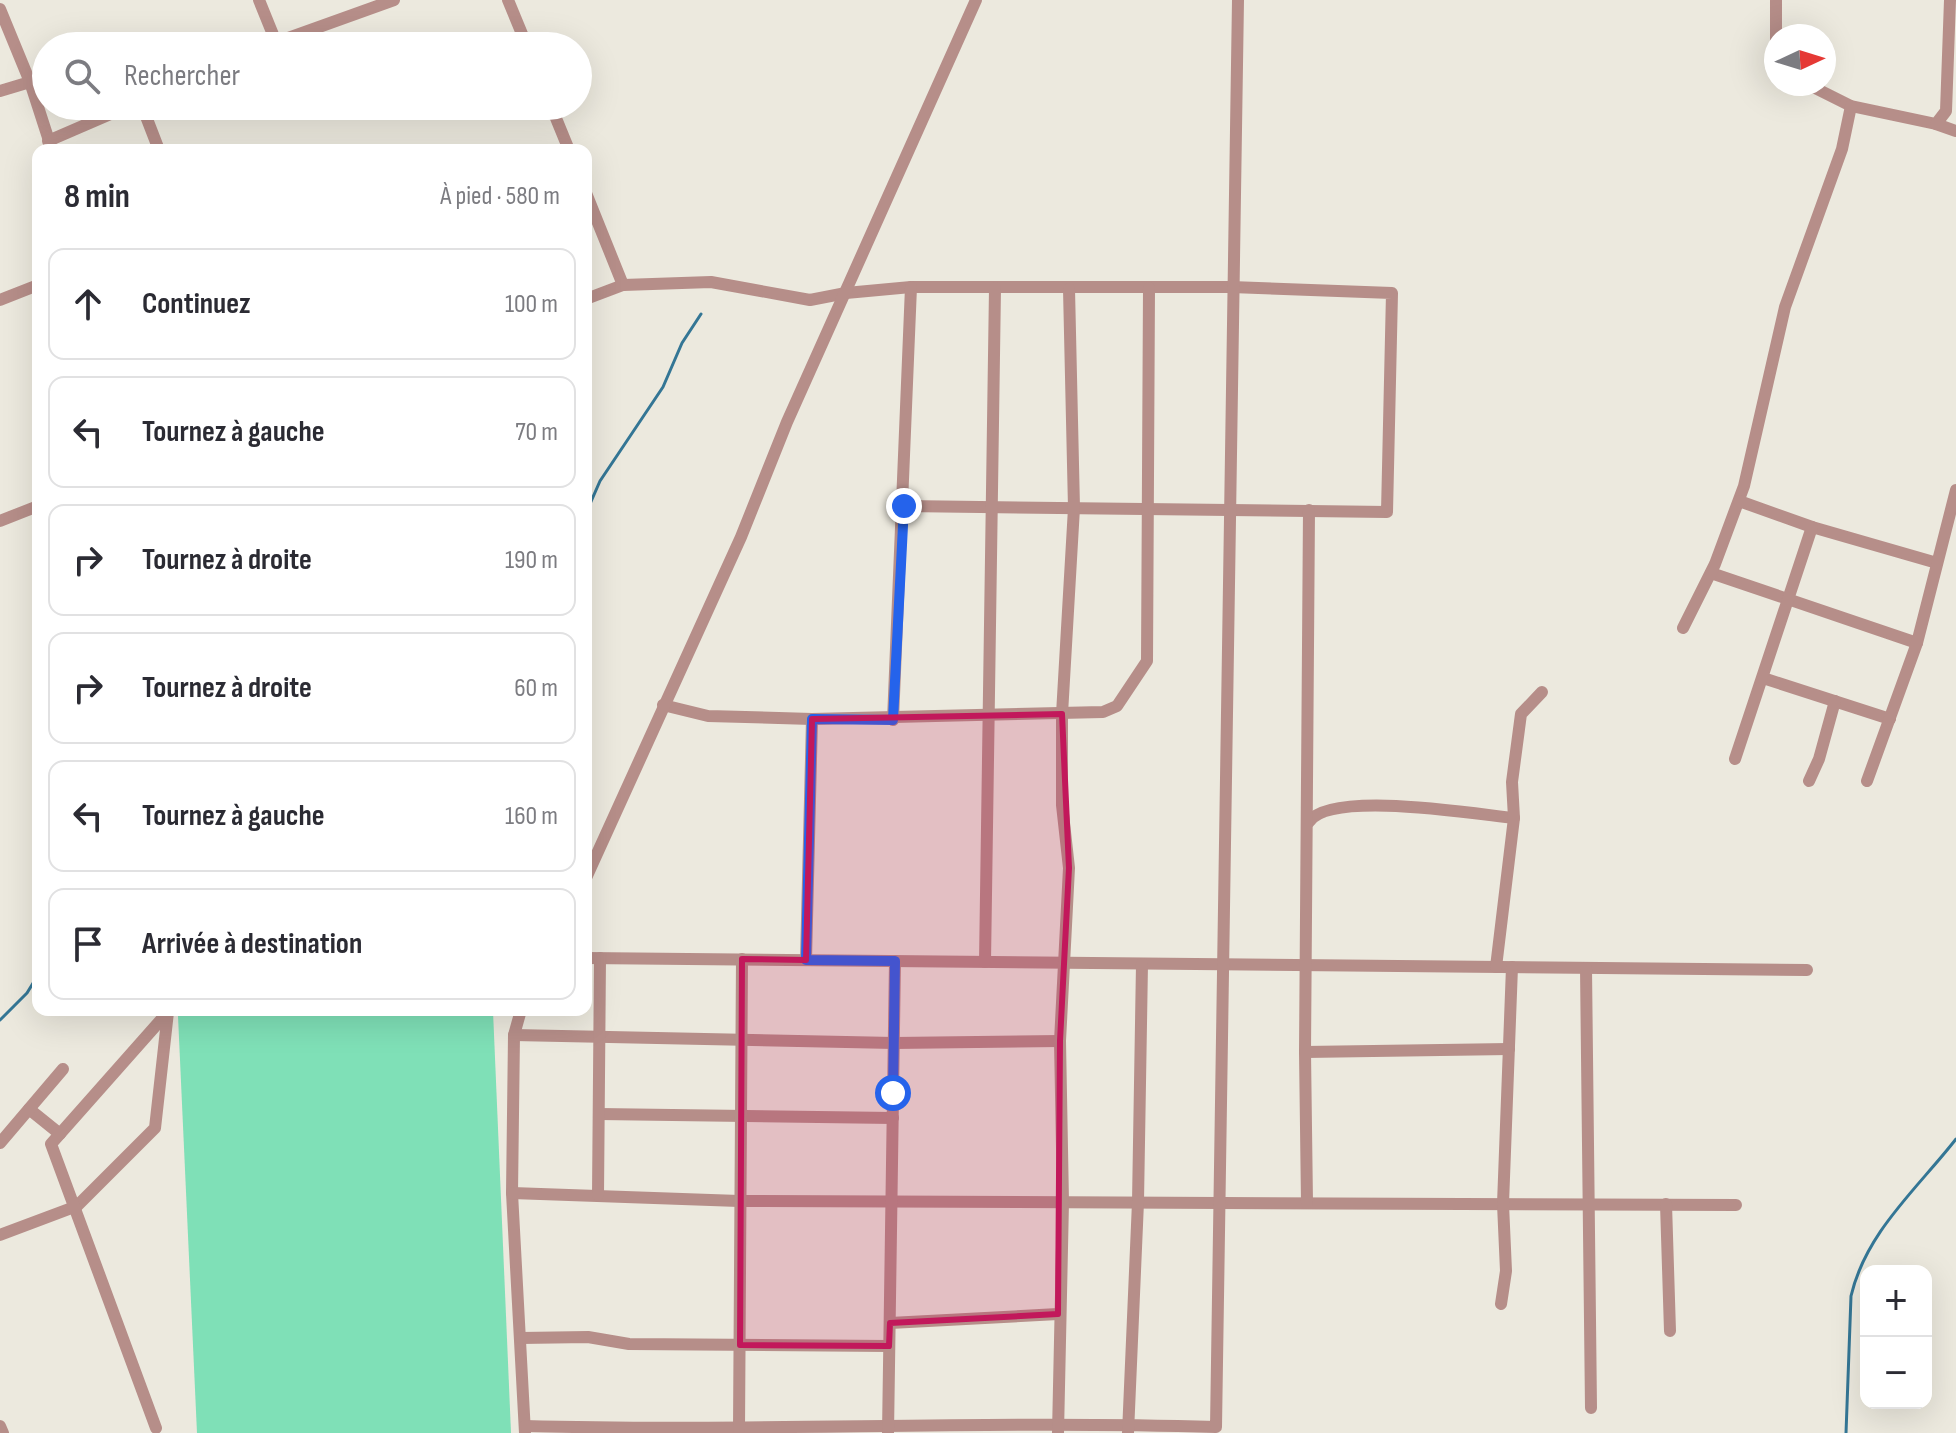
<!DOCTYPE html>
<html lang="fr">
<head>
<meta charset="utf-8">
<style>
	:root { --surface:#fff; --page:#f7f7f7; --text:#2b2b33; --muted:#7c7c81; --line:#e1e1e2 }
	body { margin:0; font-family:"Sofia Sans Condensed",sans-serif; background:var(--page); color:var(--text) }
	.controls { position:absolute; right:24px; bottom:24px; display:grid; overflow:hidden; border-radius:16px; box-shadow:0 8px 32px #0002 }
	.controls button { width:72px; height:72px; display:grid; place-items:center; padding:0; border:0; border-bottom:2px solid var(--line); background:var(--surface); color:var(--text); font:40px sans-serif }
	.compass { position:absolute; left:1764px; top:24px; width:72px; height:72px; border-radius:50%; background:var(--surface); box-shadow:0 8px 32px #0002; rotate:86deg }
	.stop { position:absolute; width:24px; height:24px; margin:-18px; border:6px solid #2563eb; border-radius:50%; background:#fff }
	.stop.end { background:#2563eb; border-color:#fff; box-shadow:0 2px 8px #0008 }
	.list { margin:0; padding:0; list-style:none }
	h2 { display:flex; justify-content:space-between; align-items:center; height:104px; margin:0; padding:0 32px; font-size:34px }
	h2 small { font-size:26px; font-weight:400; color:var(--muted) }
	.list li { display:grid; grid-template-columns:52px 1fr auto; gap:24px; align-items:center; box-sizing:border-box; height:112px; margin:0 16px 16px; padding:0 16px; border:2px solid var(--line); border-radius:16px }
	.list b { display:block; font-size:30px; white-space:nowrap }
	.list em { font-size:26px; font-style:normal; color:var(--muted) }
	.icon { flex:none; width:44px; height:44px; fill:none; stroke:currentColor; stroke-width:2; stroke-linecap:round; stroke-linejoin:round }
	.map { position:relative; flex:none; width:1956px; height:1433px; overflow:hidden }
	.search { position:absolute; background:var(--surface); box-shadow:0 8px 32px #0002; left:32px; top:32px; width:560px; height:88px; display:flex; align-items:center; gap:20px; box-sizing:border-box; padding:0 28px; border-radius:44px; color:var(--muted); font-size:30px }
	.panel { position:absolute; background:var(--surface); box-shadow:0 8px 32px #0002; left:32px; top:144px; width:560px; height:872px; border-radius:16px }
	.map>svg:first-child { display:block }
	.green { fill:#7fe0b7 }
	.lines { fill:none; stroke-linecap:round; stroke-linejoin:round }
	.stream { stroke:#347695; stroke-width:3 }
	.minor { stroke:#b68e89; stroke-width:12 }
	.route { stroke:#2563eb; stroke-width:10 }
	.marked { fill:#c2185b; fill-opacity:0.2; stroke:#c2185b; stroke-width:6; stroke-linejoin:round }
</style>
</head>
<body>
<div class="map">
<svg width="1956" height="1433" viewBox="0 0 1956 1433">
	<rect width="100%" height="100%" fill="#ece9de"/>
	<path class="green" d="M493,1011L511,1433H197L178,1016Z"/>
	<g class="lines">
		<g class="stream">
			<path d="M586,513L600,481L663,387L682,343L701,314"/>
			<path d="M0,1020L27,993L38,975"/>
			<path d="M1846,1433L1851,1296C1866,1232 1917,1189 1956,1139"/>
		</g>
		<g class="minor">
			<path d="M259,0L276,42"/>
			<path d="M508,0L527,46"/>
			<path d="M1776,0V64"/>
			<path d="M0,9L30,82L52,150"/>
			<path d="M266,46L394,0"/>
			<path d="M1807,84L1851,106L1936,124L1946,111L1950,0"/>
			<path d="M0,91L30,82"/>
			<path d="M142,106L159,150"/>
			<path d="M551,106L569,150"/>
			<path d="M1936,124L1956,131"/>
			<path d="M48,141L129,106"/>
			<path d="M586,193L623,285"/>
			<path d="M586,299L623,285L711,282L810,300L846,293L911,287H1231L1392,293L1387,512L904,506"/>
			<path d="M0,300L38,285"/>
			<path d="M0,521L38,506"/>
			<path d="M1812,527L1937,563"/>
			<path d="M1711,573L1917,643"/>
			<path d="M1683,628L1715,564L1744,486L1785,307L1842,149L1851,106"/>
			<path d="M1763,678L1890,719"/>
			<path d="M663,705L708,716L812,719L1103,712L1117,706L1147,661L1149,288"/>
			<path d="M893,720L911,287"/>
			<path d="M1735,759L1812,527L1739,501"/>
			<path d="M1809,781L1819,759L1835,701"/>
			<path d="M1867,781L1917,643L1956,490"/>
			<path d="M1309,822C1330,790 1475,814 1514,818"/>
			<path d="M586,878L741,537L787,422L976,0"/>
			<path d="M586,958L1807,970"/>
			<path d="M806,960L812,719"/>
			<path d="M985,962L995,288"/>
			<path d="M1496,967L1514,818L1512,782L1521,714L1542,692"/>
			<path d="M1586,968L1591,1408"/>
			<path d="M521,1010L514,1035L512,1193L525,1433"/>
			<path d="M514,1035L894,1043L1060,1041"/>
			<path d="M1305,1052L1509,1049"/>
			<path d="M29,1109L60,1134"/>
			<path d="M599,1114L893,1118"/>
			<path d="M0,1143L63,1069"/>
			<path d="M512,1193L739,1201L1736,1205"/>
			<path d="M598,1195L600,958"/>
			<path d="M1307,1203L1305,1052L1309,510"/>
			<path d="M1666,1204L1670,1331"/>
			<path d="M0,1235L77,1206L155,1128L168,1012"/>
			<path d="M1501,1304L1506,1271L1503,1204L1512,967"/>
			<path d="M890,1323L1058,1314"/>
			<path d="M521,1338L588,1337L629,1344L889,1346"/>
			<path d="M0,1426L3,1433"/>
			<path d="M525,1426C755,1432 986,1420 1216,1427L1238,0"/>
			<path d="M156,1428L51,1144L167,1013"/>
			<path d="M739,1429L742,959"/>
			<path d="M888,1433L895,961"/>
			<path d="M1058,1433L1063,1202L1060,1041L1069,868L1062,805V714L1074,508L1069,289"/>
			<path d="M1128,1433L1138,1202L1142,964"/>
		</g>
	</g>
	<g class="lines">
		<path class="route" d="M893,1093L895,961L806,960L812,719L893,720L904,506"/>
	</g>
	<path class="marked" d="M1062,714L1069,868L1060,1041L1058,1314L890,1323L889,1346L740,1345L742,959L806,960L812,719Z"/>
</svg>
<div class="controls">
<button>+</button>
<button>−</button>
</div>
<svg class="compass" viewBox="-18 -18 36 36"><path d="M0-13l5 13h-10z" fill="#e53935"/><path d="M0 13l5-13h-10z" fill="#7c7c81"/></svg>
<div class="stop" style="left:893px;top:1093px"></div>
<div class="stop end" style="left:904px;top:506px"></div>
<div class="search"><svg class="icon" aria-label="search" viewBox="0 0 24 24"><circle cx="10" cy="10" r="6"/><path d="M15 15l6 6"/></svg>Rechercher</div>
<section class="panel">
<h2>8 min<small>À pied · 580 m</small></h2>
<ul class="list">
<li><svg class="icon" aria-label="ahead" viewBox="0 0 24 24"><path d="M12 20V5M6 11l6-6 6 6"/></svg><div><b>Continuez</b></div><em>100 m</em></li>
<li><svg class="icon" aria-label="left" viewBox="0 0 24 24"><path d="M17 20v-9H6M10 6l-5 5 5 5"/></svg><div><b>Tournez à gauche</b></div><em>70 m</em></li>
<li><svg class="icon" aria-label="right" viewBox="0 0 24 24"><path d="M7 20v-9h11M14 6l5 5-5 5"/></svg><div><b>Tournez à droite</b></div><em>190 m</em></li>
<li><svg class="icon" aria-label="right" viewBox="0 0 24 24"><path d="M7 20v-9h11M14 6l5 5-5 5"/></svg><div><b>Tournez à droite</b></div><em>60 m</em></li>
<li><svg class="icon" aria-label="left" viewBox="0 0 24 24"><path d="M17 20v-9H6M10 6l-5 5 5 5"/></svg><div><b>Tournez à gauche</b></div><em>160 m</em></li>
<li><svg class="icon" aria-label="arrive" viewBox="0 0 24 24"><path d="M6 21V4h12l-3 4 3 4H6"/></svg><div><b>Arrivée à destination</b></div></li>
</ul>
</section>
</div>
</body>
</html>
